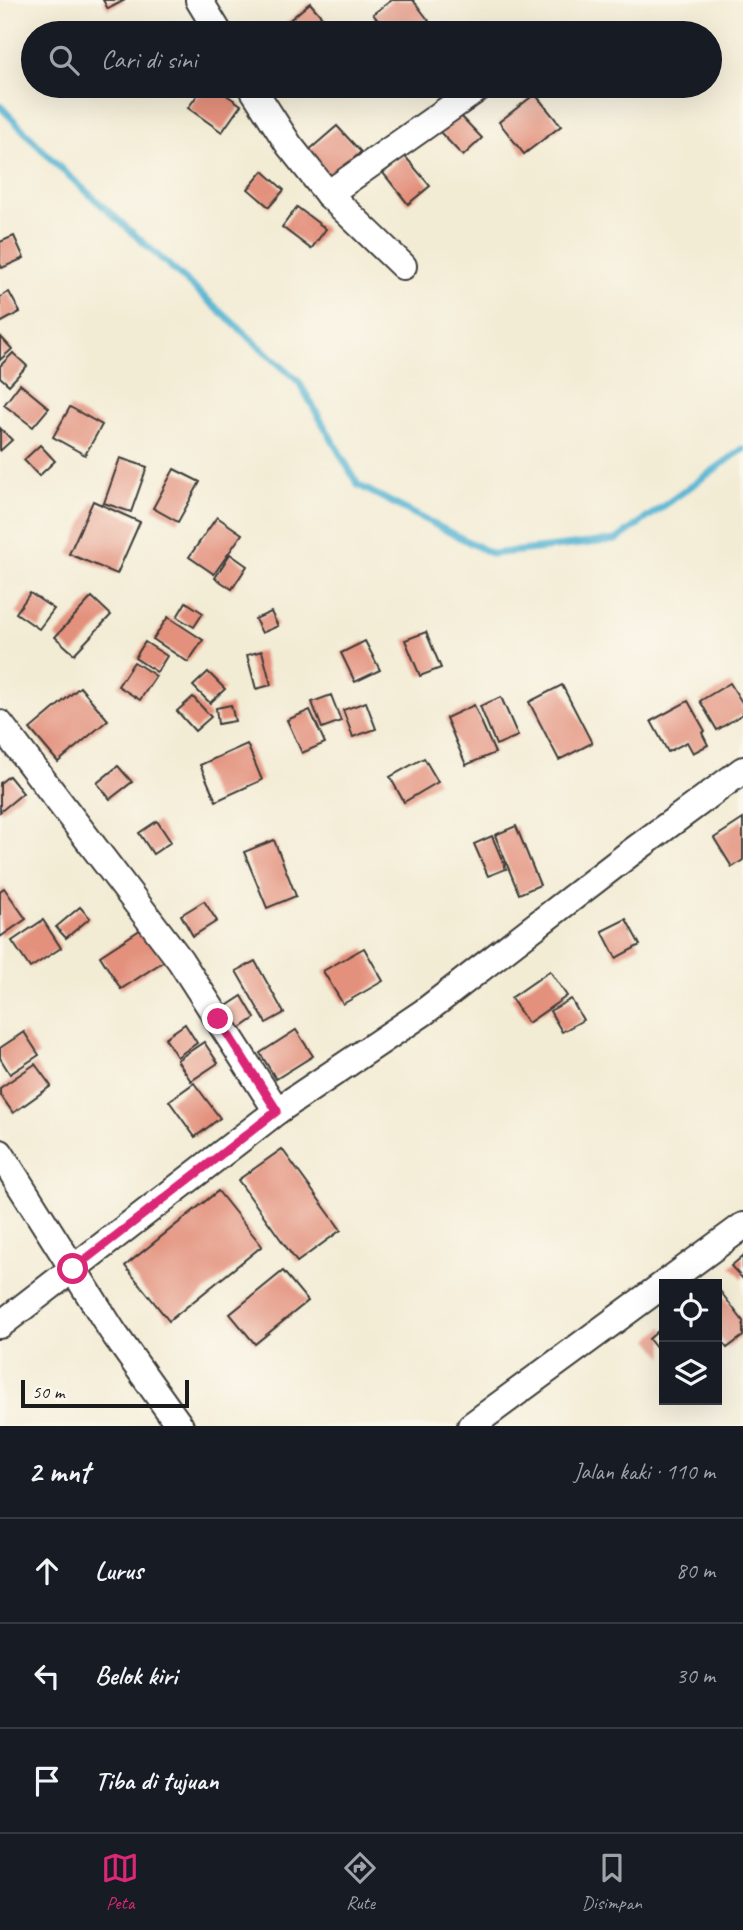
<!DOCTYPE html>
<html lang="id">
<head>
<meta charset="utf-8">
<style>
	:root { --surface:#171b24; --page:#20242c; --text:#f1f3f6; --muted:#9ea1a6; --line:#363941; --accent:#db2777 }
	body { margin:0; font-family:Caveat,sans-serif; background:var(--page); color:var(--text) }
	.controls { position:absolute; right:21px; bottom:21px; display:grid; overflow:hidden; border-radius:0px; box-shadow:0 7px 28px #0002 }
	.controls button { width:63px; height:63px; display:grid; place-items:center; padding:0; border:0; border-bottom:2px solid var(--line); background:var(--surface); color:var(--text); font:35px sans-serif }
	.scale { position:absolute; left:21px; bottom:18px; width:168px; box-sizing:border-box; padding-left:7px; border:4px solid #1c1c1c; border-top:0; font-size:19px; line-height:24px; white-space:nowrap; color:#1c1c1c; -webkit-text-stroke:5px #fbf7ec; paint-order:stroke }
	.stop { position:absolute; width:21px; height:21px; margin:-16px; border:5px solid #db2777; border-radius:50%; background:#fff }
	.stop.end { background:#db2777; border-color:#fff; box-shadow:0 2px 7px #0008 }
	.list { margin:0; padding:0; list-style:none }
	h2 { display:flex; justify-content:space-between; align-items:center; height:91px; margin:0; padding:0 28px; font-size:30px }
	h2 small { font-size:23px; font-weight:400; color:var(--muted) }
	.list li { display:grid; grid-template-columns:46px 1fr auto; gap:21px; align-items:center; box-sizing:border-box; height:105px; padding:0 28px; border-top:2px solid var(--line) }
	.list b { display:block; font-size:26px; white-space:nowrap }
	.list em { font-size:23px; font-style:normal; color:var(--muted) }
	.icon { flex:none; width:38px; height:38px; fill:none; stroke:currentColor; stroke-width:2; stroke-linecap:round; stroke-linejoin:round }
	.map { position:relative; flex:none; width:743px; height:1426px; overflow:hidden }
	.search { position:absolute; background:var(--surface); box-shadow:0 7px 28px #0002; left:21px; right:21px; top:21px; height:77px; display:flex; align-items:center; gap:18px; box-sizing:border-box; padding:0 24px; border-radius:38px; color:var(--muted); font-size:26px }
	.sheet { height:406px; background:var(--surface) }
	nav { display:flex; justify-content:space-around; align-items:center; box-sizing:border-box; height:98px; border-top:2px solid var(--line); background:var(--surface); font-size:19px; color:var(--muted) }
	nav a { display:grid; justify-items:center; gap:4px }
	nav .on { color:var(--accent) }
	.map>svg:first-child { display:block }
	.lines { fill:none; stroke-linecap:round; stroke-linejoin:round }
	.stream { stroke:#53b3d2; stroke-width:7 }
	.building { fill:#e3907b }
	.street-casing { stroke:#3c3b38; stroke-width:30 }
	.street { stroke:#fff; stroke-width:26 }
	.route { stroke:#db2777; stroke-width:9 }
</style>
</head>
<body>
<div class="map">
<svg width="743" height="1426" viewBox="0 0 743 1426">
	<rect width="100%" height="100%" fill="#fbf7ec"/>
	<filter id="ink" filterUnits="userSpaceOnUse"><feTurbulence type="fractalNoise" baseFrequency=".0143" numOctaves="2"/><feDisplacementMap in="SourceGraphic" scale="14" xChannelSelector="R" yChannelSelector="G"/><feConvolveMatrix kernelMatrix="1 2 1 2 8 2 1 2 1" color-interpolation-filters="sRGB"/></filter>
	<filter id="wash" filterUnits="userSpaceOnUse"><feTurbulence type="fractalNoise" baseFrequency=".00686" numOctaves="4" result="noise"/><feDisplacementMap in="SourceGraphic" scale="28" xChannelSelector="R" yChannelSelector="G"/><feGaussianBlur stdDeviation="1.57" result="paint"/><feColorMatrix in="noise" values="0 0 0 0 0 0 0 0 0 0 0 0 0 0 0 0 0 1.4 0 .05"/><feComposite in="paint" operator="in"/></filter>
	<g filter="url(#wash)">
		<rect width="100%" height="100%" fill="#f3ecd5"/>
		<g class="lines">
			<path class="stream" d="M0,106L58,166L299,382L358,485L492,554L616,540L743,449"/>
		</g>
		<g id="blocks">
			<g class="building">
				<path d="M103,0H125L108,9Z"/>
				<path d="M392,0H413L429,21L413,33H388L373,14Z"/>
				<path d="M310,3L334,31L331,33H274Z"/>
				<path d="M198,21L208,33H183Z"/>
				<path d="M204,86H213L241,105L222,132L188,108Z"/>
				<path d="M535,94L561,126L524,154L499,122Z"/>
				<path d="M459,114L482,138L463,156L440,132Z"/>
				<path d="M337,126L361,152L332,178L308,151Z"/>
				<path d="M404,155L430,186L408,204L383,173Z"/>
				<path d="M263,171L284,190L269,207L248,189Z"/>
				<path d="M297,207L326,229L311,249L282,227Z"/>
				<path d="M14,236L24,258L2,268L0,264V242Z"/>
				<path d="M9,292L20,312L0,323V297Z"/>
				<path d="M0,336L12,349L0,360Z"/>
				<path d="M13,353L27,366L9,385L0,377V366Z"/>
				<path d="M20,384L49,408L33,427L4,405Z"/>
				<path d="M70,407L102,425L85,455L53,437Z"/>
				<path d="M0,428L12,440L0,451Z"/>
				<path d="M40,445L55,461L39,476L24,460Z"/>
				<path d="M120,458L147,467L131,512L104,503Z"/>
				<path d="M174,469L200,482L178,522L153,508Z"/>
				<path d="M93,501L140,522L117,574L69,554Z"/>
				<path d="M217,517L242,534L214,574L189,557Z"/>
				<path d="M230,554L247,566L232,589L215,578Z"/>
				<path d="M30,593L54,609L39,629L16,613Z"/>
				<path d="M92,597L111,615L74,654L55,637Z"/>
				<path d="M186,602L203,613L194,627L177,617Z"/>
				<path d="M271,612L278,626L262,633L255,619Z"/>
				<path d="M168,617L203,640L188,662L153,639Z"/>
				<path d="M426,632L441,668L420,676L405,640Z"/>
				<path d="M365,641L380,670L355,682L341,653Z"/>
				<path d="M145,642L167,656L157,672L135,658Z"/>
				<path d="M262,651L271,685L256,689L247,655Z"/>
				<path d="M134,662L156,676L140,700L118,686Z"/>
				<path d="M208,672L225,689L210,703L193,686Z"/>
				<path d="M730,683L743,704V714L717,730L700,701Z"/>
				<path d="M562,685L592,743L559,760L529,702Z"/>
				<path d="M80,687L108,720L58,762L30,729Z"/>
				<path d="M331,695L341,721L322,728L312,702Z"/>
				<path d="M193,697L211,717L195,731L177,711Z"/>
				<path d="M501,697L518,736L496,745L480,706Z"/>
				<path d="M688,701L705,731L702,733L708,745L693,753L687,742L668,752L651,721Z"/>
				<path d="M366,702L376,729L353,737L343,710Z"/>
				<path d="M231,705L235,721L218,724L216,708Z"/>
				<path d="M474,705L495,753L466,765L446,718Z"/>
				<path d="M310,710L325,743L302,753L287,720Z"/>
				<path d="M247,744L262,780L216,801L200,765Z"/>
				<path d="M424,758L438,782L404,802L390,777Z"/>
				<path d="M118,766L132,782L110,799L97,783Z"/>
				<path d="M9,776L23,793L0,812V783Z"/>
				<path d="M743,819V860L732,867L714,838Z"/>
				<path d="M157,821L171,842L153,854L139,833Z"/>
				<path d="M516,826L540,885L519,894L495,835Z"/>
				<path d="M492,836L506,869L488,876L474,844Z"/>
				<path d="M274,840L296,896L267,908L244,852Z"/>
				<path d="M4,888L26,919L0,937V891Z"/>
				<path d="M204,901L217,921L193,936L181,915Z"/>
				<path d="M80,907L90,918L66,938L56,927Z"/>
				<path d="M626,919L640,945L616,958L602,931Z"/>
				<path d="M43,920L61,948L30,968L12,941Z"/>
				<path d="M143,928L164,961L121,989L100,956Z"/>
				<path d="M364,948L383,981L343,1004L323,971Z"/>
				<path d="M255,961L284,1013L266,1023L236,971Z"/>
				<path d="M550,971L567,996L528,1023L511,998Z"/>
				<path d="M242,996L255,1018L239,1029L225,1007Z"/>
				<path d="M571,999L583,1020L562,1032L550,1011Z"/>
				<path d="M185,1024L197,1043L177,1057L165,1038Z"/>
				<path d="M296,1030L313,1056L276,1079L260,1053Z"/>
				<path d="M24,1032L39,1055L10,1074L0,1058V1048Z"/>
				<path d="M204,1042L218,1063L191,1081L177,1060Z"/>
				<path d="M35,1064L51,1086L13,1113L0,1094V1088Z"/>
				<path d="M194,1083L220,1118L195,1137L169,1101Z"/>
				<path d="M282,1149L341,1230L297,1262L238,1180Z"/>
				<path d="M218,1191L262,1246L169,1321L125,1266Z"/>
				<path d="M743,1256V1279L731,1266Z"/>
				<path d="M283,1271L308,1301L255,1344L230,1314Z"/>
				<path d="M717,1287L743,1321V1336L727,1348L717,1335Z"/>
				<path d="M664,1326V1358L649,1339Z"/>
			</g>
		</g>
	</g>
	<g filter="url(#ink)">
		<use href="#blocks" fill-opacity="0" stroke="#3c3b38" stroke-width="2"/>
		<g class="lines">
			<defs>
				<g id="street">
					<path d="M199,0L219,33"/>
					<path d="M251,86L289,145L328,194L403,266"/>
					<path d="M328,194L480,87"/>
					<path d="M0,724L180,960L277,1111"/>
					<path d="M0,1153L113,1332L180,1426"/>
					<path d="M0,1325L277,1111L424,1012L629,854L743,770"/>
					<path d="M471,1426L743,1226"/>
				</g>
			</defs>
			<use href="#street" class="street-casing"/>
			<use href="#street" class="street"/>
		</g>
	</g>
	<g class="lines" filter="url(#ink)">
		<path class="route" d="M73,1269L277,1111L218,1019"/>
	</g>
</svg>
<div class="controls">
<button><svg class="icon" aria-label="locate" viewBox="0 0 24 24"><circle cx="12" cy="12" r="6"/><path d="M12 2v4M12 18v4M2 12h4M18 12h4"/></svg></button>
<button><svg class="icon" aria-label="layers" viewBox="0 0 24 24"><path d="M12 4l9 5-9 5-9-5zM3 14l9 5 9-5"/></svg></button>
</div>
<div class="scale">50 m</div>
<div class="stop" style="left:73px;top:1269px"></div>
<div class="stop end" style="left:218px;top:1019px"></div>
<div class="search"><svg class="icon" aria-label="search" viewBox="0 0 24 24"><circle cx="10" cy="10" r="6"/><path d="M15 15l6 6"/></svg>Cari di sini</div>
</div>
<section class="sheet">
<h2>2 mnt<small>Jalan kaki · 110 m</small></h2>
<ul class="list">
<li><svg class="icon" aria-label="ahead" viewBox="0 0 24 24"><path d="M12 20V5M6 11l6-6 6 6"/></svg><div><b>Lurus</b></div><em>80 m</em></li>
<li><svg class="icon" aria-label="left" viewBox="0 0 24 24"><path d="M17 20v-9H6M10 6l-5 5 5 5"/></svg><div><b>Belok kiri</b></div><em>30 m</em></li>
<li><svg class="icon" aria-label="arrive" viewBox="0 0 24 24"><path d="M6 21V4h12l-3 4 3 4H6"/></svg><div><b>Tiba di tujuan</b></div></li>
</ul>
</section>
<nav>
<a class="on"><svg class="icon" aria-label="map" viewBox="0 0 24 24"><path d="M3 6l6-2 6 2 6-2v14l-6 2-6-2-6 2zM9 4v14M15 6v14"/></svg>Peta</a>
<a><svg class="icon" aria-label="directions" viewBox="0 0 24 24"><path d="M12 3l9 9-9 9-9-9zM9 14v-3h6M13 9l2 2-2 2"/></svg>Rute</a>
<a><svg class="icon" aria-label="saved" viewBox="0 0 24 24"><path d="M7 4h10v16l-5-4-5 4z"/></svg>Disimpan</a>
</nav>
</body>
</html>
